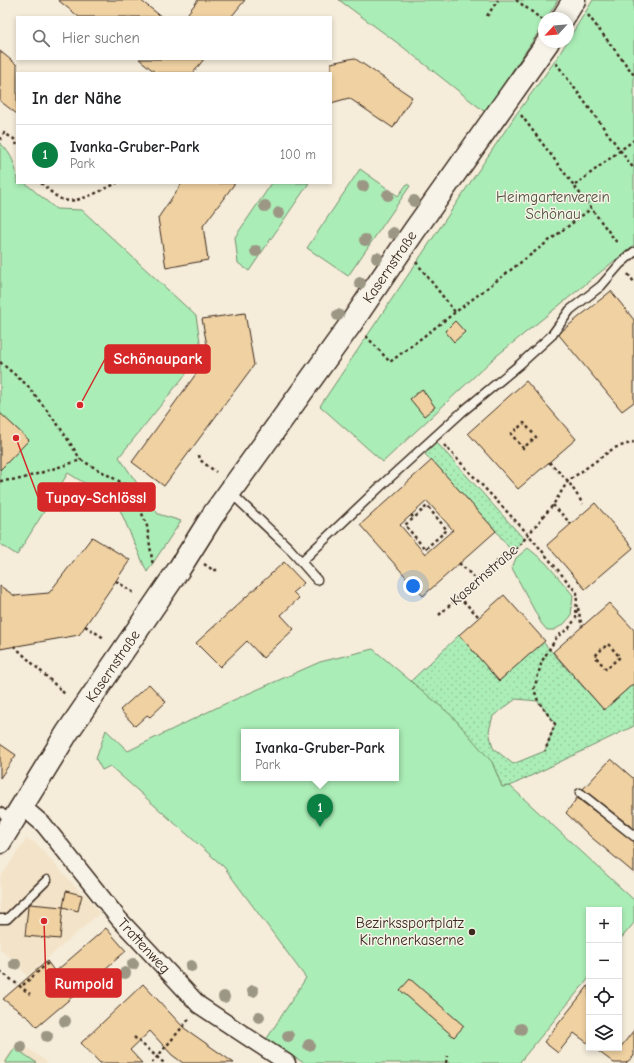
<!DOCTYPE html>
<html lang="de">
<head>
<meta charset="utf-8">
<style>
	:root { --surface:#fff; --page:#f6f6f6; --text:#202124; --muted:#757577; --line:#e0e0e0; --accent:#0b8043 }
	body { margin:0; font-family:"Comic Neue",sans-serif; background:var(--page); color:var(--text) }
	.controls { position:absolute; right:12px; bottom:12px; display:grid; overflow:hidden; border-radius:0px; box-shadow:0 2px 6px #0003 }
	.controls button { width:36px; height:36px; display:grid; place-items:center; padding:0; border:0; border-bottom:1px solid var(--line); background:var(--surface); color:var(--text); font:20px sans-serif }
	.compass { position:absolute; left:538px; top:12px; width:36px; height:36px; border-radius:50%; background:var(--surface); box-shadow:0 2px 6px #0003; rotate:244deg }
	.you { position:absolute; left:413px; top:586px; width:14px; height:14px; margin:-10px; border:3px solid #fff; border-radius:50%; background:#1a73e8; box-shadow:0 0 0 6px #1a73e833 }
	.badge { display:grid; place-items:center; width:26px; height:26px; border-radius:50%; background:var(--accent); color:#fff; font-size:13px; font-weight:700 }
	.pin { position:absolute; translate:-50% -33px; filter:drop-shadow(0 1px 2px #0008) }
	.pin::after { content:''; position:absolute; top:21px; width:14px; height:12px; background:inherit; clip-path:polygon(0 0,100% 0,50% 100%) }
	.popup { position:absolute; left:241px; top:729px; width:158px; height:52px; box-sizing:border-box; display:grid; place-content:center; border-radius:0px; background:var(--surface); filter:drop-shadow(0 1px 3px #0005); font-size:13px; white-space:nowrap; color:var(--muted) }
	.popup b { font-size:15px; color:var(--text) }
	.popup::after { content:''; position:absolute; left:50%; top:100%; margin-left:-8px; border:8px solid transparent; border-top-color:var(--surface) }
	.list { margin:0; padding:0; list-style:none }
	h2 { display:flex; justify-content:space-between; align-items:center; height:52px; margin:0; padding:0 16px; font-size:17px }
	h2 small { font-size:13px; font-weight:400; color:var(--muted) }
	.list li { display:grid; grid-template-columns:26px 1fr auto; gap:12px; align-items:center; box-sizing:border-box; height:60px; padding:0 16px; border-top:1px solid var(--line) }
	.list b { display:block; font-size:15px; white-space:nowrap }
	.list p { margin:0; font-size:13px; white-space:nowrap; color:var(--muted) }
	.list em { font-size:13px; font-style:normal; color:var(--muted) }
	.icon { flex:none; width:22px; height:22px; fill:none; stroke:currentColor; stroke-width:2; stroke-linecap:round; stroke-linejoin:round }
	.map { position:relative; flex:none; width:634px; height:1063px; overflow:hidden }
	.search { position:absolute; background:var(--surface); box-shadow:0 2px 6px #0003; left:16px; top:16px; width:316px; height:44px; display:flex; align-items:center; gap:10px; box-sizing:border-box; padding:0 14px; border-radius:0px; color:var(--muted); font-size:15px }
	.panel { position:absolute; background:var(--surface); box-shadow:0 2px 6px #0003; left:16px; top:72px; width:316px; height:112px; border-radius:0px }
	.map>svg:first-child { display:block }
	.built { fill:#f3e4c9 }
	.grass { fill:url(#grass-dots); stroke:#738c6a; fill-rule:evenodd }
	.green { fill:#abedb7; stroke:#738c6a; fill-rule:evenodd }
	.building { fill:#efd1a2; stroke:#3b2a1e; fill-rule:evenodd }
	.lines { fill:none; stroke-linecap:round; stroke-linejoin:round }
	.lane-casing { stroke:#3b2a1e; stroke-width:11 }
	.street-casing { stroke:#3b2a1e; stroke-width:19 }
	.secondary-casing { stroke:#3b2a1e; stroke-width:25 }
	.path { stroke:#3b2a1e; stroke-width:2.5; stroke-dasharray:3 3; stroke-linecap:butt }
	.lane { stroke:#f7f3e8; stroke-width:8 }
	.street { stroke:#f7f3e8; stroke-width:16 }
	.secondary { stroke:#f7f3e8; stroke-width:22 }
	.tree { fill:#9b9784 }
	.poi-dot { fill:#3b2a1e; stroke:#f7f3e8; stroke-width:1.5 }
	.labels { text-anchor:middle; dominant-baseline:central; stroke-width:3; stroke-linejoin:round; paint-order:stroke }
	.park-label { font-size:15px; fill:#51513d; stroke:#f7f3e8 }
	.street-label { font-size:15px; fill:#3b2a1e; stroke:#f7f3e8 }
	.poi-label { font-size:15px; fill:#3b2a1e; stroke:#f7f3e8; text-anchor:end }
	.leader { fill:none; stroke:#d62828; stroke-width:1.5 }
	.callout-dot { fill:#d62828; stroke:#f7f3e8; stroke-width:1.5 }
	.callout { fill:#d62828; stroke:#d62828; stroke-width:1.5 }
	.callout-label { font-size:16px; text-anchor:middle; font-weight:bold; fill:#fff }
</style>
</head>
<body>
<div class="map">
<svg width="634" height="1063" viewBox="0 0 634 1063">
	<defs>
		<pattern id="grass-dots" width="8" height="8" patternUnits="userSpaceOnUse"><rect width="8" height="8" fill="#abedb7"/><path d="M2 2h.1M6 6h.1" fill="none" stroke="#94cb9d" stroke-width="1.8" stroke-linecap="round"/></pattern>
	</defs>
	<rect width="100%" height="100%" fill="#f5ecda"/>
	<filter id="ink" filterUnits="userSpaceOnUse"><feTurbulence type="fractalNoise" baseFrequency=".025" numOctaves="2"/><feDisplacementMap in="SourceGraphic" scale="8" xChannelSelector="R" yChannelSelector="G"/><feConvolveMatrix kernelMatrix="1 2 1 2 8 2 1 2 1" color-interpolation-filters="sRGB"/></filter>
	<g filter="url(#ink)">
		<g class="built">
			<path d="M26,839L35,842L83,895L84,893L100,913L27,976L14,960L0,950V878Z"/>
			<path d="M18,1041L48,1063H3Z"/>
		</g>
		<g class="grass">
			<path d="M437,443L524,539L513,553L496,531L425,454Z"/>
			<path d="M459,635L499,681L543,642L604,710L634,683V726L510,786L502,787L492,762L411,681ZM516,699L538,701L555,724L545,751L513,764L493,748L489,731L493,716Z"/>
		</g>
		<g class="green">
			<path d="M339,0H558L547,18H544V24L485,112L399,44Z"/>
			<path d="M593,0H634V245L494,358L383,462L320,406L515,116L555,61Z"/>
			<path d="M0,143C12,154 17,167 17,183H25L56,209L82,210L196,316L202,354L119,457L158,514L181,521L147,572L117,503L68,473L17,555L0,544Z"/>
			<path d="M360,169L398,196L407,184L410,186L348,276L307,248Z"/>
			<path d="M272,183H309L249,271L238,263L235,237Z"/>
			<path d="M528,548L546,563L573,595L571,616L564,624L554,630H547L541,623L512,568L516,558Z"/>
			<path d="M373,649L452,716L492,762L502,787L510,786L634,900V923L619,941V910H589V978L519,1063H304L266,1040L306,978L224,867L110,766L102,770L96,759L106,730L128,751L220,706L320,662ZM244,732H396V778H244Z"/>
			<path d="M15,1048L37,1063H5Z"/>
		</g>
		<g class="building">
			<path d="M58,0H140L162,17H79Z"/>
			<path d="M198,0H245L231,17H185Z"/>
			<path d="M0,51L17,65V114L0,101Z"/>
			<path d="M354,58L412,97L393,128L349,98L331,103V63Z"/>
			<path d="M139,59H204L193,73H156Z"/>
			<path d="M182,183H235L203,226L208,260L166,268L158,218Z"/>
			<path d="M611,291L634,320V402L622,411L559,335L563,330Z"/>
			<path d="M245,313L254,365L164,486L132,462L209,356L202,319Z"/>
			<path d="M455,321L465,332L454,342L445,331Z"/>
			<path d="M526,381L576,439L518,489L468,433Z"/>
			<path d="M422,389L435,407L424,416L410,399Z"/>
			<path d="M0,413L29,440L0,470Z"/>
			<path d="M432,460L496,531L423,596L360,525ZM427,501L453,530L425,554L400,525Z"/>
			<path d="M595,503L633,548L585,589L547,545Z"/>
			<path d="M92,537L130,560L79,635L0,649V586L15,596L49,593Z"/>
			<path d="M284,562L304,583L293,592L299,598L281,615L294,629L263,658L247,641L220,667L196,643Z"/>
			<path d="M504,595L545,641L499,681L459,635Z"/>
			<path d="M609,603L634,630V683L604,710L553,652Z"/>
			<path d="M149,684L166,702L150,717L147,715L135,726L120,710Z"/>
			<path d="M0,744L16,755L0,778Z"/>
			<path d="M611,759L634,779V829L583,789Z"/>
			<path d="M577,798L634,841V873L591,837L566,813Z"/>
			<path d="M66,891L82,895L78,911L63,907Z"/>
			<path d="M30,904L63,907L60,939L25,936L28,907Z"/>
			<path d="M106,928L126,951L37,1027L30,1019L3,999L47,961L55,972Z"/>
			<path d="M410,979L464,1026L454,1037L400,990Z"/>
			<path d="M143,984L184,1028L234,1063H183L172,1055L150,1031L130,1050L142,1063H100L81,1043Z"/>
			<path d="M589,985V1044L574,1033L558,1053L544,1042Z"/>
			<path d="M634,1030V1056L626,1063H614L594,1048H620Z"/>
		</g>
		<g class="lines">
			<defs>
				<g id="lane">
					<path d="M231,493L289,548L317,580"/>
					<path d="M301,562L384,483L462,412L519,365L552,335L570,310L601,286L620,264L634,252"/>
					<path d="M580,793L634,836"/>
					<path d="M0,812L13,821"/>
					<path d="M0,919H7L47,880"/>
				</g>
				<g id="street">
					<path id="s1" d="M22,806L44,825L119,919L199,1005L287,1063"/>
				</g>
				<g id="secondary">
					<path d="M563,18L574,0"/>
					<path id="s2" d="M0,842L67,733L179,569L213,515L350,325L414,231L548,42"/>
				</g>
			</defs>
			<use href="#lane" class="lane-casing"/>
			<use href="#street" class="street-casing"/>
			<use href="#secondary" class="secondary-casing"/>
			<g class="path">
				<path d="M516,0L544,21"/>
				<path d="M588,15L634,75"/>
				<path d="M487,16L498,0"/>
				<path d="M556,63L634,169"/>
				<path d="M521,115L618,244"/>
				<path d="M0,140L4,133L14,139L17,145"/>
				<path d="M41,183C47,188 56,198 64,200C78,204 104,189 117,183"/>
				<path d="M575,185L634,140"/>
				<path d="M416,262L455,312"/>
				<path d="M628,274L634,282"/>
				<path d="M366,336L390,362L592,208"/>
				<path d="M0,362L27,385L59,426L81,460"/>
				<path d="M515,429L516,430L511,434L523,448L536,437L524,423L516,430"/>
				<path d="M444,445L528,534L577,593L576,618L569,628L557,637L542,661L534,689L538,701L555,724L545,751"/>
				<path d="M199,455L200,460L216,472"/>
				<path d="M549,462L568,481L583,504"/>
				<path d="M0,481L21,479L81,460L124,484L139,506L147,526L153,566"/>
				<path d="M553,505L571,524"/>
				<path d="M411,515L414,518L405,525L425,549L447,530L427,506L414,518"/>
				<path d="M459,563L477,580"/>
				<path d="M204,564L213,570H220"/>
				<path d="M116,581L134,593"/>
				<path d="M459,597L479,617"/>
				<path d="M578,608L582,627"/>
				<path d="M439,615L504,555L513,553L553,505L568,481L614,448L634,442"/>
				<path d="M85,626L104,638"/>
				<path d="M14,646L66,695"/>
				<path d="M600,649L601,650L595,656L606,669L620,657L608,644L601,650"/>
				<path d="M0,971L30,994"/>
				<path d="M23,985L48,963"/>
				<path d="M134,1037L164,1063"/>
				<path d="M152,1063L190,1018"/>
				<path d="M446,1063L447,1056"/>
			</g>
			<use href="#lane" class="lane"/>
			<use href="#street" class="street"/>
			<use href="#secondary" class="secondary"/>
		</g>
		<g class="tree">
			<circle cx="363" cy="186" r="6"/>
			<circle cx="388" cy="195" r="6"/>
			<circle cx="414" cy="201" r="6"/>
			<circle cx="265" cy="206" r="6"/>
			<circle cx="279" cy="213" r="6"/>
			<circle cx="393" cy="233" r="6"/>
			<circle cx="365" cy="240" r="6"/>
			<circle cx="256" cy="251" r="6"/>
			<circle cx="377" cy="258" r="6"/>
			<circle cx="360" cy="283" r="6"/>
			<circle cx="338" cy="315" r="6"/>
			<circle cx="15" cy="964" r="6"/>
			<circle cx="133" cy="964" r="6"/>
			<circle cx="191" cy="966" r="6"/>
			<circle cx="125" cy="973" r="6"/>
			<circle cx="253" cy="991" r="6"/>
			<circle cx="224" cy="997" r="6"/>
			<circle cx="259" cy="1017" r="6"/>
			<circle cx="65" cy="1021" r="6"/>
			<circle cx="521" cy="1029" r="6"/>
			<circle cx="47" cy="1036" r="6"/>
			<circle cx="288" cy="1036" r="6"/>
			<circle cx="309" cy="1045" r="6"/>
			<circle cx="21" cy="1047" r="6"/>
		</g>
	</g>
	<circle class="poi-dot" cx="472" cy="932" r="4"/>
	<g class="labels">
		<g class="park-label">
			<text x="553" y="197">Heimgartenverein<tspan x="553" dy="17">Schönau</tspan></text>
		</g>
		<g class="street-label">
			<text stroke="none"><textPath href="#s2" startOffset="695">Kasernstraße</textPath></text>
			<text transform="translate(484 575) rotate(-41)">Kasernstraße</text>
			<text stroke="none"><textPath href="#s2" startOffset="209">Kasernstraße</textPath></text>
			<text stroke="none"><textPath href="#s1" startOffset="186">Trattenweg</textPath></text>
		</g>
		<g class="poi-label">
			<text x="464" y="923">Bezirkssportplatz<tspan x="464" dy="17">Kirchnerkaserne</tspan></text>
		</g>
	</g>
	<path class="leader" d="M80 405L105 359M16 438L38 497M44 921L46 983"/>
	<g class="callout-dot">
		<circle cx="80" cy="405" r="4"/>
		<circle cx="16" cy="438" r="4"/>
		<circle cx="44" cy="921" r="4"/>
	</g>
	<g class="callout">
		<rect x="105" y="345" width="105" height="28" rx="4"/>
		<rect x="38" y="483" width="117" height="28" rx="4"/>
		<rect x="46" y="969" width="75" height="28" rx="4"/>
	</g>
	<g class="callout-label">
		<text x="158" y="364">Schönaupark</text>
		<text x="96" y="503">Tupay-Schlössl</text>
		<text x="84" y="989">Rumpold</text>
	</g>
</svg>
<div class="controls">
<button>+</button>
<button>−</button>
<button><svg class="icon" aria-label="locate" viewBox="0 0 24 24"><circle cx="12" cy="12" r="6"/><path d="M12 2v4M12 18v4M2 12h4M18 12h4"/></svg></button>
<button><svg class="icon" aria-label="layers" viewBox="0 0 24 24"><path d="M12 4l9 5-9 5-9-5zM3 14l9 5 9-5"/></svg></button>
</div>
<svg class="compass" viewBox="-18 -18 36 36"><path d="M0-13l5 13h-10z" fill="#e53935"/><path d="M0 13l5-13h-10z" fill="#757577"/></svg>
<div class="you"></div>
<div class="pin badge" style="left:320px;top:827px">1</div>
<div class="popup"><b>Ivanka-Gruber-Park</b>Park</div>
<div class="search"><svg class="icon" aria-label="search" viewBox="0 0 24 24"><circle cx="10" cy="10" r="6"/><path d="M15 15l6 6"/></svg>Hier suchen</div>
<section class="panel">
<h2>In der Nähe<small></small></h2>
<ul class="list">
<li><span class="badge">1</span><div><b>Ivanka-Gruber-Park</b><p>Park</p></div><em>100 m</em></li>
</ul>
</section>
</div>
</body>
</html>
